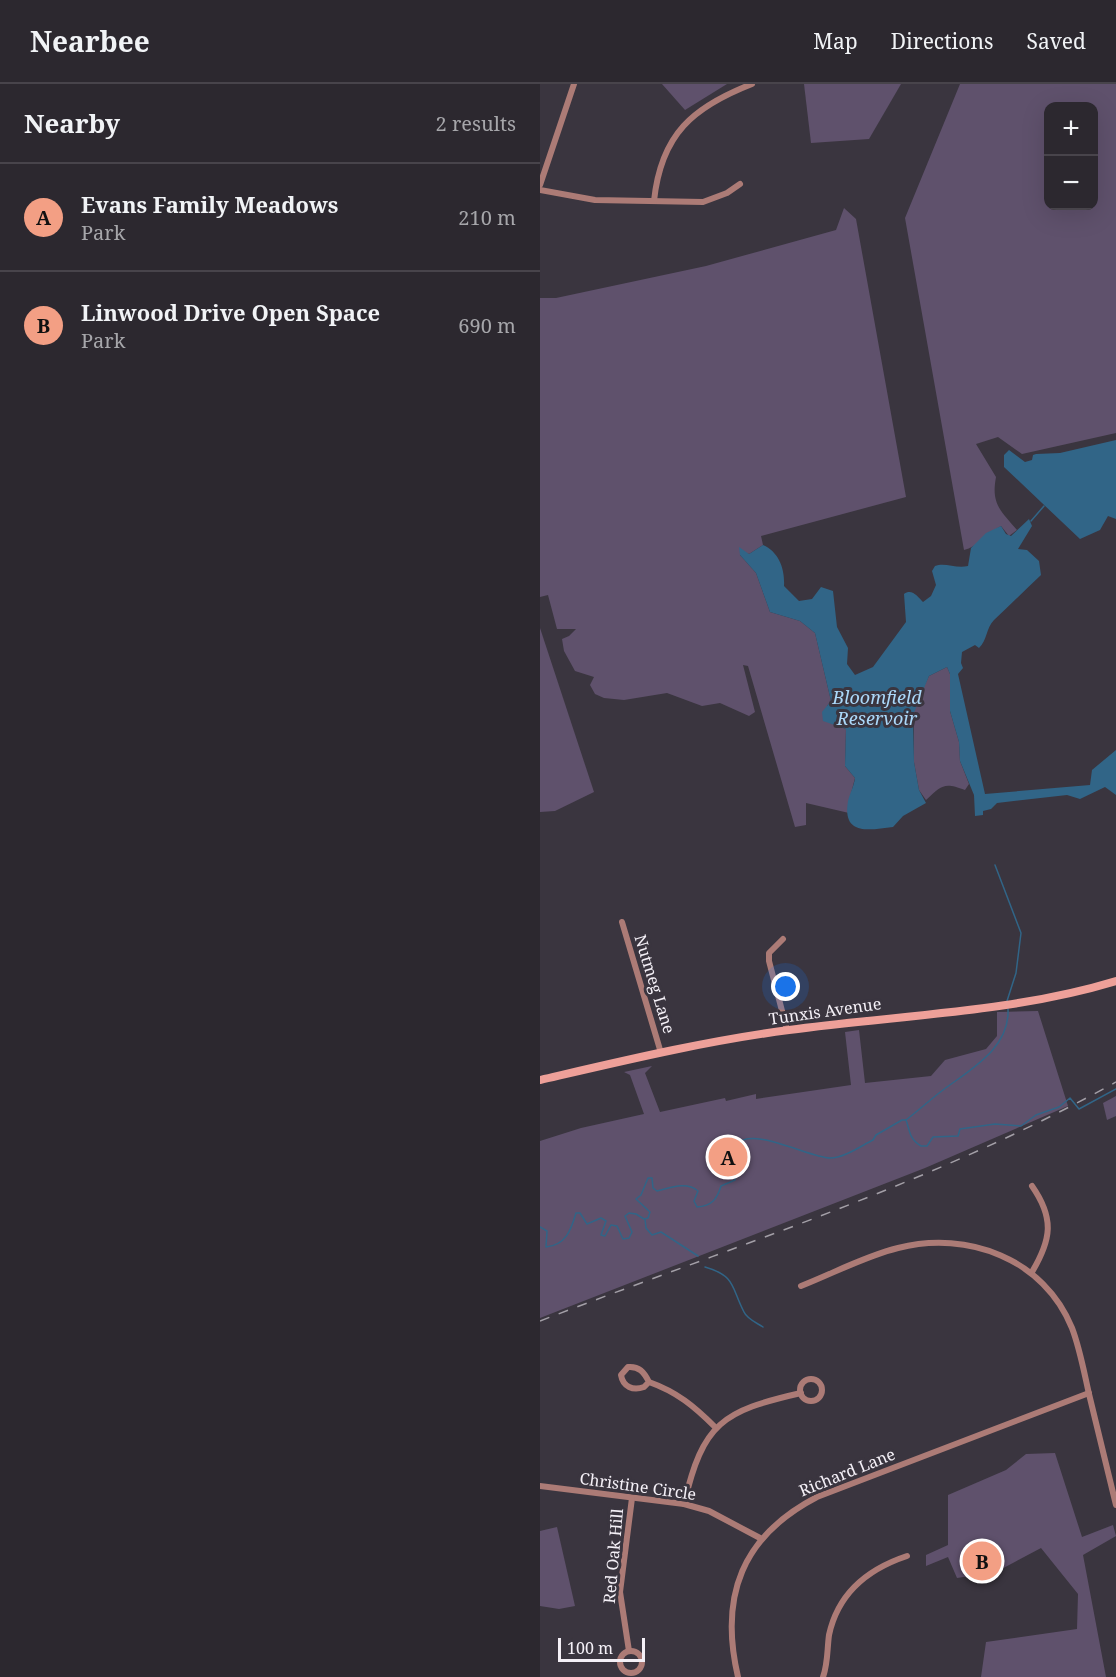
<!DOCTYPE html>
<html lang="en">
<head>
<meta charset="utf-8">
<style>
	:root { --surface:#2c282f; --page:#343037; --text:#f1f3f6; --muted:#a6a6aa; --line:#48444b; --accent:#f39f84 }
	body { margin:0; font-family:"Noto Serif",serif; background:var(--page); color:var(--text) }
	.controls { position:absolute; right:18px; top:18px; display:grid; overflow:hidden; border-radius:12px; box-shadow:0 6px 24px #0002 }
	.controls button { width:54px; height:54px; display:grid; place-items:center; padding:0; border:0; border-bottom:2px solid var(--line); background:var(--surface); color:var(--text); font:30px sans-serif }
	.scale { position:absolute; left:18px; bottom:15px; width:87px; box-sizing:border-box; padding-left:6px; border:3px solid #f4f0f7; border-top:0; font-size:16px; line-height:21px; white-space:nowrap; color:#f4f0f7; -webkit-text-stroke:4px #3a353f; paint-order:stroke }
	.you { position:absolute; left:246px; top:903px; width:21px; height:21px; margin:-15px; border:4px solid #fff; border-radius:50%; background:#1a73e8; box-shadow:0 0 0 9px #1a73e833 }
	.badge { display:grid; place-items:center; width:39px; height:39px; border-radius:50%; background:var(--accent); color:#111; font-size:20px; font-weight:700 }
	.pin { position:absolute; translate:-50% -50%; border:3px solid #fff; box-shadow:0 2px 6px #0006 }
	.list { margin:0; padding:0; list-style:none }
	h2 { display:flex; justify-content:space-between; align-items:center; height:78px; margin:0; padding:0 24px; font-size:26px }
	h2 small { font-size:20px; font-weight:400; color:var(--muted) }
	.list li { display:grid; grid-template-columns:39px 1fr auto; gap:18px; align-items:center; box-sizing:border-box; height:108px; padding:0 24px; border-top:2px solid var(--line) }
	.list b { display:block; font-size:22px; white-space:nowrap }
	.list p { margin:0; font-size:20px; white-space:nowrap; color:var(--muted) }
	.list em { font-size:20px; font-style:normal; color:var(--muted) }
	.map { position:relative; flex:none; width:576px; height:1593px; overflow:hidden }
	header { display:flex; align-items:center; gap:36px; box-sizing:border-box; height:84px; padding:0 30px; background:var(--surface); border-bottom:2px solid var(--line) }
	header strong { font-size:28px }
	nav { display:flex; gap:33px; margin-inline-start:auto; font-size:21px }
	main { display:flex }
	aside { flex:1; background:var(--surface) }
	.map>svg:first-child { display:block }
	.green { fill:#5f516c; fill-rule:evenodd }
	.water { fill:#316587 }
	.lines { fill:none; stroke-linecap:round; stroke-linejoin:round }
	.stream { stroke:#316587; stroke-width:1.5 }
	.street { stroke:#ac7b76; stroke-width:6 }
	.secondary { stroke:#eea099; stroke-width:8 }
	.rail { stroke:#a39fa7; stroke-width:1.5; stroke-dasharray:10 10; stroke-linecap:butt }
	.labels { text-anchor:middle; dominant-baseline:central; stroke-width:6; stroke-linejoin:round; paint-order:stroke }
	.street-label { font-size:16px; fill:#f4f0f7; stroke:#3a353f }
	.water-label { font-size:18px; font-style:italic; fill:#abd8f9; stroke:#3a353f }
</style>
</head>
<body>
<header>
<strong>Nearbee</strong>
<nav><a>Map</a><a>Directions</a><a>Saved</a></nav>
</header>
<main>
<aside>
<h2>Nearby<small>2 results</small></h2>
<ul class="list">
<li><span class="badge">A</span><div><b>Evans Family Meadows</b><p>Park</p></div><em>210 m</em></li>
<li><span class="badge">B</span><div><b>Linwood Drive Open Space</b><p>Park</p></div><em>690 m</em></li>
</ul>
</aside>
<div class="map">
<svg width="576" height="1593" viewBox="0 0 576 1593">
	<rect width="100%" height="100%" fill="#3a353f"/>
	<g class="green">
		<path d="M122,0H187L145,26Z"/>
		<path d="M264,0H361L329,55L271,59Z"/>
		<path d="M420,0H576V349L482,370L458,353L436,360L456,393C451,420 460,426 477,446L469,452L461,442C448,449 437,463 424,466L365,134ZM508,22H554V122H508Z"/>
		<path d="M304,124L316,135L366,413L221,452L223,461L209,470L204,468L200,471L216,489L230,528L260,537L275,549L291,617L287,622L295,641L306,645L305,682L315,694L308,721L309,729L266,719V741L255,743L208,582L203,581L215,628L209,632L180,619L162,622L127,609L84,616L64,614L55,610L50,601L54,593L35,587L24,567L22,555L29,552L36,545H17L8,511L0,513V214H16L166,182L296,146Z"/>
		<path d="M0,544L54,708L15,727L0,728Z"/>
		<path d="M407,583L410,590V627L419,658L420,677L429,700L425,706C404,698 402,701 386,716L379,706L374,678V623L389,592Z"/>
		<path d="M498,927L528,1022L385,1084L0,1234V1057L41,1044L104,1030L90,991L84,988L112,982L105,989L120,1028L185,1014L186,1017L216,1010V1015L311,1001L305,948L319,946L325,999L391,992L405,976L446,965L457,952V928Z"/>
		<path d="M576,1012V1032L567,1036L563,1019Z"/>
		<path d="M515,1369L542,1453L573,1441L576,1452L543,1471L566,1593H441L446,1558L537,1545L538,1510L501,1464L456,1488L417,1494L408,1473L386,1482V1471L408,1461V1411L466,1386L486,1370Z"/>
		<path d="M17,1443L35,1522L19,1525L0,1522V1447Z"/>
	</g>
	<g class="water">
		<path d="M576,356V435L568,432L560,446L540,455L464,383V371L469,366L485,378L492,376L493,371L496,370L520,369Z"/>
		<path d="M489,435L492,442L478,465L487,466L499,477L501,491C485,506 470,521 454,536C446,544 447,557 439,564L435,561L422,568L421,579L423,584L418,590L445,710L550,701L552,686L576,666V711L565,703L540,715L527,711L457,719L451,725L443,727V731L435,732L434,711L420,677L419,658L410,627V590L407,583L389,592L373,631L374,678L379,706L386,719L363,732L353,743C329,746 302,752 308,717C310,709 314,702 315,694L305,682L306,645L283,637L282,628L291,617L275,549L260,537L230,528L216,489L200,471L199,463L209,470L223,461C239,468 245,485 244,502L259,517L272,515L281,503L293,507L297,543L308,564L307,580L315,591L333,583L366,538L364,510C372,504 378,513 383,518L391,512L396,501L392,487L395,482C405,478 416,485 428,482L431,464L446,449L461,442L466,450L471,452Z"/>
	</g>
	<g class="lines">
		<g class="stream">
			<path d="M491,437L504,422"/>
			<path d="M455,781L481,849L476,889L467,917"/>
			<path d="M366,1036C379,1026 391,1015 403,1006C431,985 470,964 468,925"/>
			<path d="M105,1135L106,1144L112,1151L121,1148L158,1172"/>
			<path d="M0,1143L7,1147L6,1163C26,1161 31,1146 36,1129H40L47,1140L61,1134L66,1137L61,1151L65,1152L71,1141L77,1142L83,1155L89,1154L92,1148L85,1132L89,1129L96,1130L104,1135L108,1134L110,1128L96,1115L101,1111L108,1094H112L113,1104L117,1107C130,1104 146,1097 158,1107L154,1117L157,1123C172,1122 177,1115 181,1102L195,1096C196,1085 188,1070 197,1060C213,1042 270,1074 290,1074C304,1074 321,1062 333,1056L336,1051L362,1036H366C370,1047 369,1055 381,1062H387L393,1053L418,1052L420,1045L455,1040L481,1042L496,1031L519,1023L530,1014L539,1025L576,1005"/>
			<path d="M165,1183C196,1192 191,1203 204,1228C207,1235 217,1239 223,1243"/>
		</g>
		<g class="street">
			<path d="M0,101L34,0"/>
			<path d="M0,106L55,116L163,118L187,109L200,100"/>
			<path d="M114,117C121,50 153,23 212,0"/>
			<path d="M82,838L121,969"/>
			<path d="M243,855L229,869V877L247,946"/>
			<path d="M492,1102C515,1135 511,1156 492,1188"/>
			<path d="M261,1202C292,1190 325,1172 358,1164C428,1146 504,1175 532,1244C540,1265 544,1288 549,1310C558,1347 567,1384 576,1421"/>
			<circle cx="271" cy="1306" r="11"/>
			<path d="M109,1298L104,1303C93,1307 83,1303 81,1291L88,1283C99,1282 104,1288 109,1298C137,1308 154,1322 175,1343"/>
			<path d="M0,1402L144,1420L169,1427L220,1454"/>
			<path d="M144,1420C163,1339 182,1327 261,1309"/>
			<circle cx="91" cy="1578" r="11"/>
			<path d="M89,1567L80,1508L92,1414"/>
			<path d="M198,1593C179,1512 202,1452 277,1413L549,1309"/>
			<path d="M283,1593C288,1579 287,1566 289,1551C298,1509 328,1485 367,1472"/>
		</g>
		<path class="secondary" d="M0,996C82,977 165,957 249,946C357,931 471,929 576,897"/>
		<path class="rail" d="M0,1237C194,1162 394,1099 576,998"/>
	</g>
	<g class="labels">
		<g class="street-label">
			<text transform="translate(115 900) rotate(73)">Nutmeg Lane</text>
			<text transform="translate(285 927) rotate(-8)">Tunxis Avenue</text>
			<text transform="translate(307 1388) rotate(-22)">Richard Lane</text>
			<text transform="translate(98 1402) rotate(8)">Christine Circle</text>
			<text transform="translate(73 1472) rotate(-85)">Red Oak Hill</text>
		</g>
		<g class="water-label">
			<text x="337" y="613">Bloomfield<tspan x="337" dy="21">Reservoir</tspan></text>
		</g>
	</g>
</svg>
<div class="controls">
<button>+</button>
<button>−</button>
</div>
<div class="scale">100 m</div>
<div class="you"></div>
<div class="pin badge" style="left:188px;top:1073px">A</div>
<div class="pin badge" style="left:442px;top:1477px">B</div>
</div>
</main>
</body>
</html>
